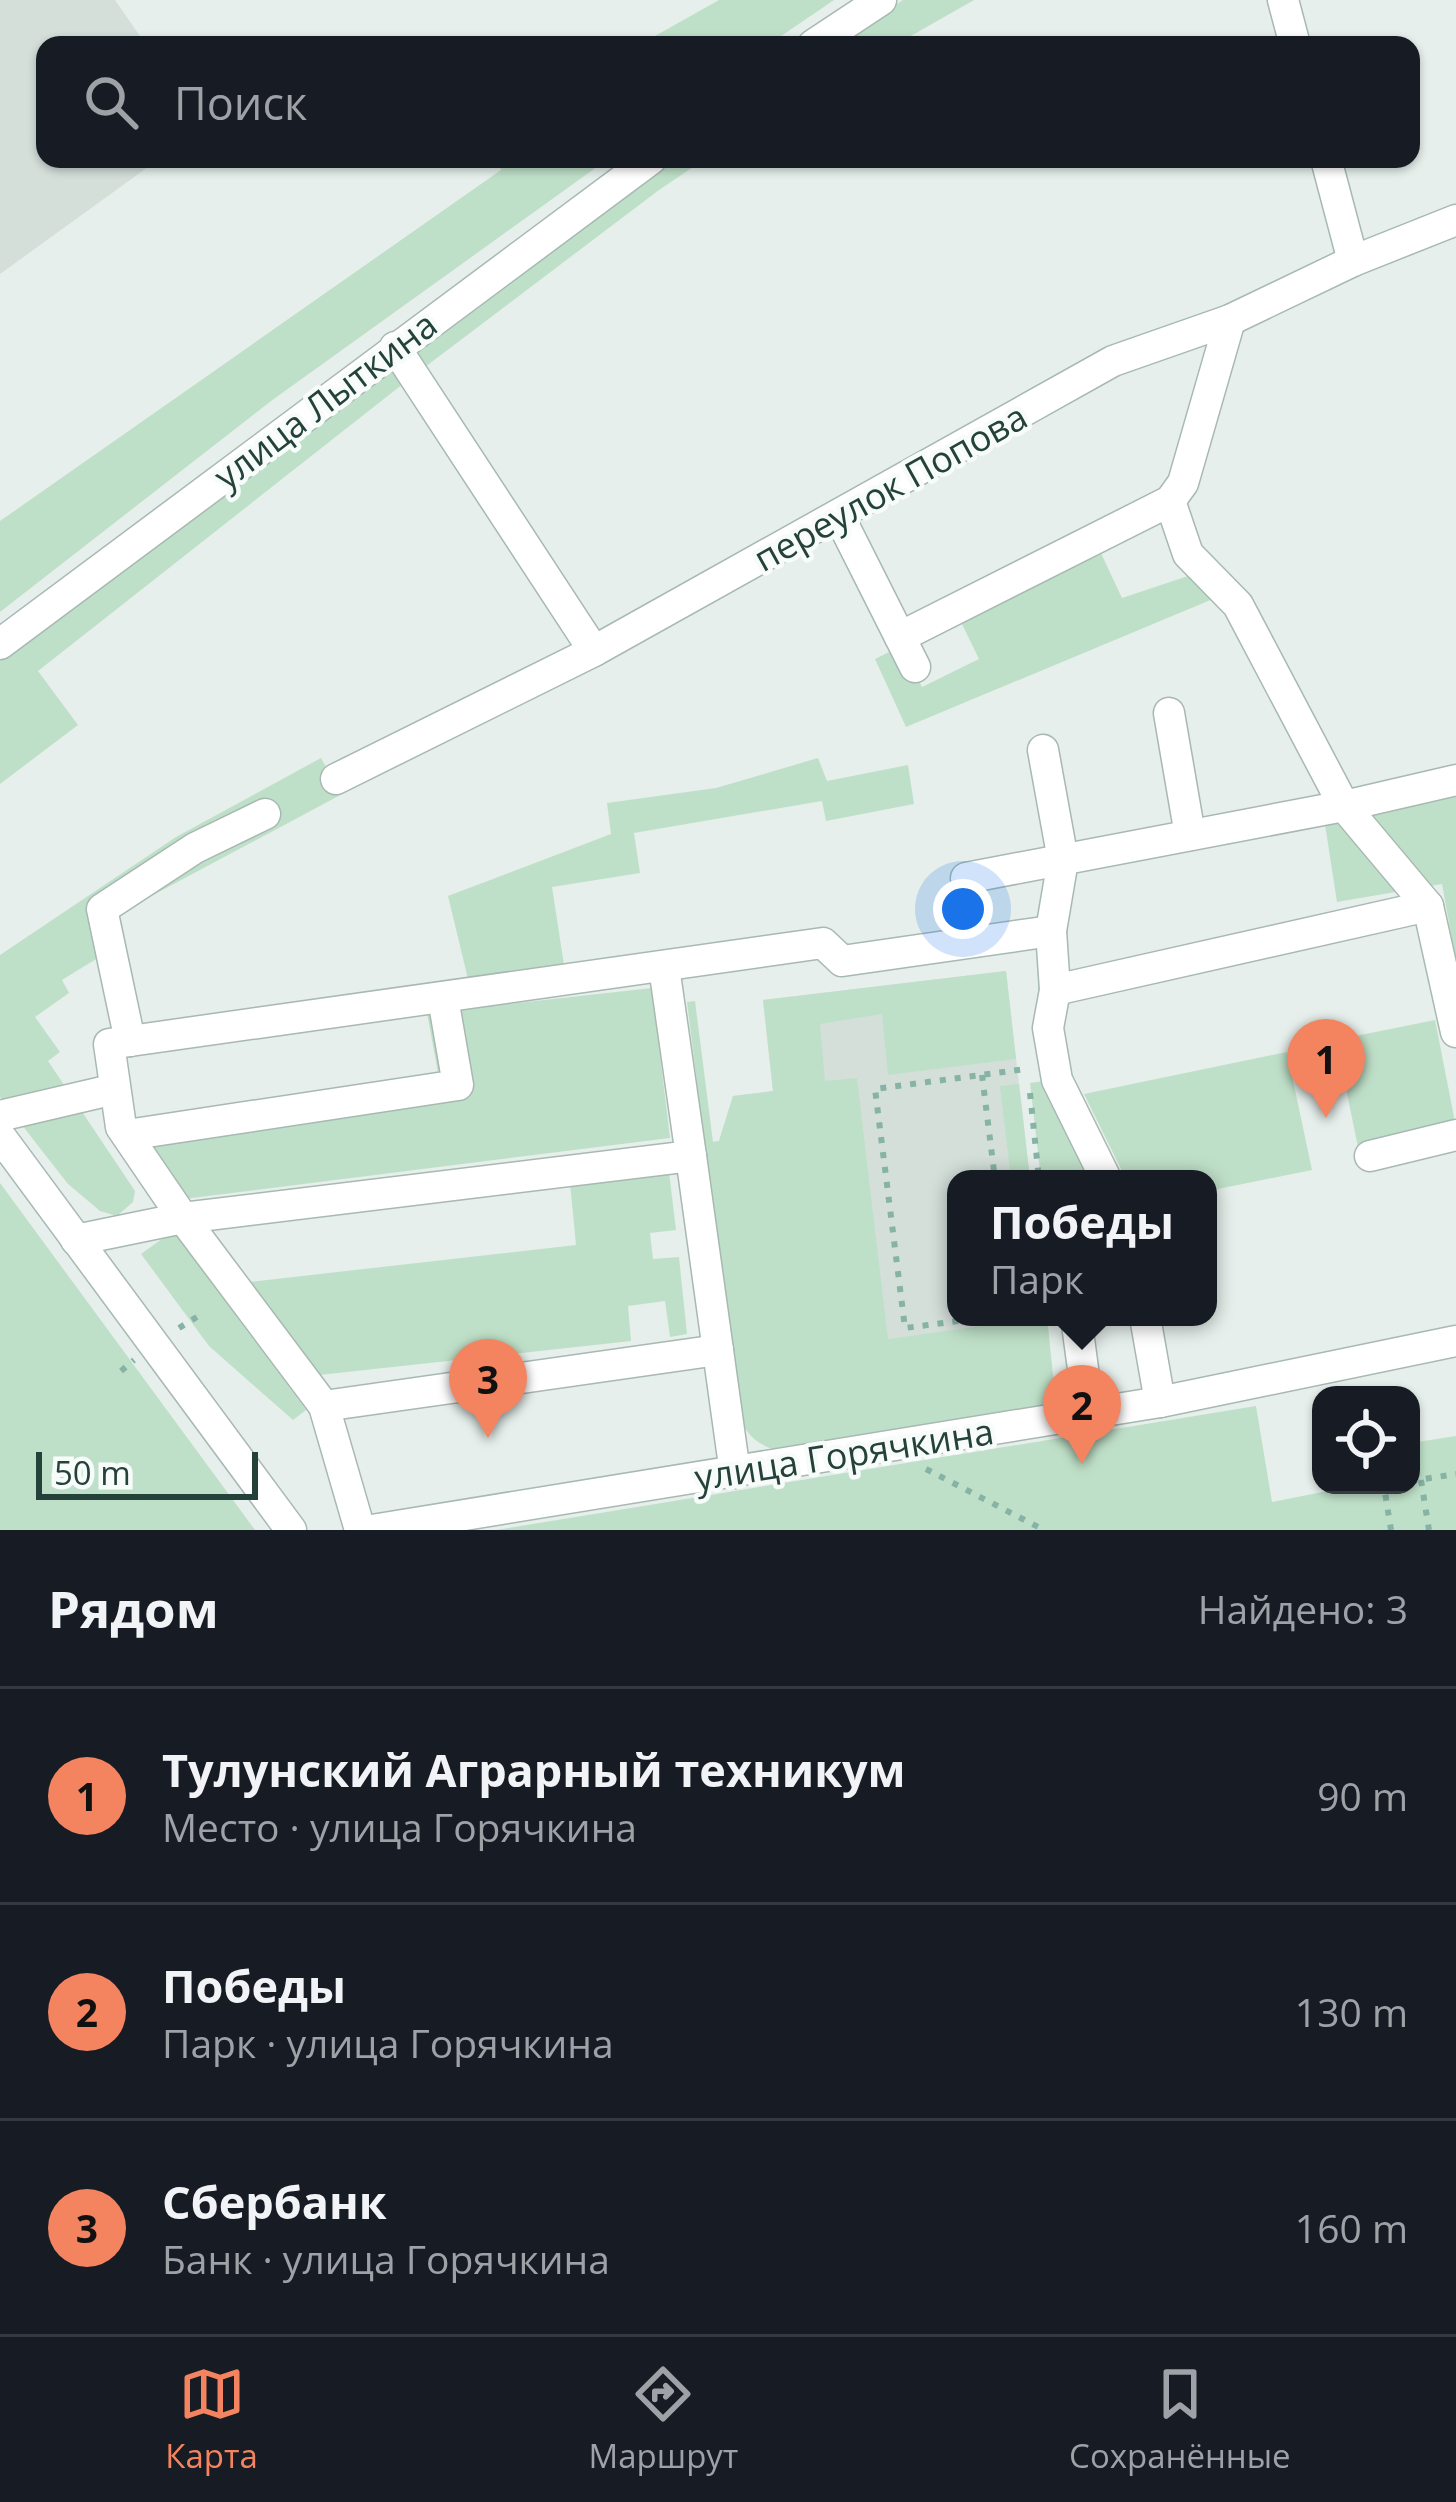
<!DOCTYPE html>
<html lang="ru">
<head>
<meta charset="utf-8">
<style>
	:root { --surface:#171b24; --page:#20242c; --text:#f1f3f6; --muted:#9ea1a6; --line:#363941; --accent:#f4845f }
	body { margin:0; font-family:"Open Sans",sans-serif; background:var(--page); color:var(--text) }
	.controls { position:absolute; right:36px; bottom:36px; display:grid; overflow:hidden; border-radius:24px; box-shadow:0 3px 9px #0004 }
	.controls button { width:108px; height:108px; display:grid; place-items:center; padding:0; border:0; border-bottom:3px solid var(--line); background:var(--surface); color:var(--text); font:60px sans-serif }
	.scale { position:absolute; left:36px; bottom:30px; width:222px; box-sizing:border-box; padding-left:12px; border:6px solid #24423a; border-top:0; font-size:33px; line-height:42px; white-space:nowrap; color:#24423a; -webkit-text-stroke:9px #f7fbf9; paint-order:stroke }
	.you { position:absolute; left:963px; top:909px; width:42px; height:42px; margin:-30px; border:9px solid #fff; border-radius:50%; background:#1a73e8; box-shadow:0 0 0 18px #1a73e833 }
	.badge { display:grid; place-items:center; width:78px; height:78px; border-radius:50%; background:var(--accent); color:#111; font-size:39px; font-weight:700 }
	.pin { position:absolute; translate:-50% -99px; filter:drop-shadow(0 3px 6px #0008) }
	.pin::after { content:''; position:absolute; top:63px; width:42px; height:36px; background:inherit; clip-path:polygon(0 0,100% 0,50% 100%) }
	.popup { position:absolute; left:947px; top:1170px; width:270px; height:156px; box-sizing:border-box; display:grid; place-content:center; border-radius:24px; background:var(--surface); filter:drop-shadow(0 3px 9px #0005); font-size:39px; white-space:nowrap; color:var(--muted) }
	.popup b { font-size:45px; color:var(--text) }
	.popup::after { content:''; position:absolute; left:50%; top:100%; margin-left:-24px; border:24px solid transparent; border-top-color:var(--surface) }
	.list { margin:0; padding:0; list-style:none }
	h2 { display:flex; justify-content:space-between; align-items:center; height:156px; margin:0; padding:0 48px; font-size:51px }
	h2 small { font-size:39px; font-weight:400; color:var(--muted) }
	.list li { display:grid; grid-template-columns:78px 1fr auto; gap:36px; align-items:center; box-sizing:border-box; height:216px; padding:0 48px; border-top:3px solid var(--line) }
	.list b { display:block; font-size:45px; white-space:nowrap }
	.list p { margin:0; font-size:39px; white-space:nowrap; color:var(--muted) }
	.list em { font-size:39px; font-style:normal; color:var(--muted) }
	.icon { flex:none; width:66px; height:66px; fill:none; stroke:currentColor; stroke-width:2; stroke-linecap:round; stroke-linejoin:round }
	.map { position:relative; flex:none; width:1456px; height:1530px; overflow:hidden }
	.search { position:absolute; background:var(--surface); box-shadow:0 3px 9px #0004; left:36px; right:36px; top:36px; height:132px; display:flex; align-items:center; gap:30px; box-sizing:border-box; padding:0 42px; border-radius:24px; color:var(--muted); font-size:45px }
	.sheet { height:804px; background:var(--surface) }
	nav { display:flex; justify-content:space-around; align-items:center; box-sizing:border-box; height:168px; border-top:3px solid var(--line); background:var(--surface); font-size:33px; color:var(--muted) }
	nav a { display:grid; justify-items:center; gap:6px }
	nav .on { color:var(--accent) }
	.map>svg:first-child { display:block }
	.built { fill:#d4dfda }
	.green { fill:#bfe0c8 }
	.lines { fill:none; stroke-linecap:round; stroke-linejoin:round }
	.minor-casing { stroke:#a8b8b2; stroke-width:33 }
	.path { stroke:#86b3a5; stroke-width:6; stroke-dasharray:6 9; stroke-linecap:butt }
	.minor { stroke:#fff; stroke-width:30 }
	.labels { text-anchor:middle; dominant-baseline:central; stroke-width:9; stroke-linejoin:round; paint-order:stroke }
	.street-label { font-size:36px; fill:#24423a; stroke:#f7fbf9 }
</style>
</head>
<body>
<div class="map">
<svg width="1456" height="1530" viewBox="0 0 1456 1530">
	<rect width="100%" height="100%" fill="#e6efeb"/>
	<g class="built">
		<path d="M0,0H115L146,45H45V159H159L0,274Z"/>
		<path d="M1006,971L1030,1179H956V1317H1047L811,1408L712,1142L719,1141L733,1096L773,1091L763,1000Z"/>
	</g>
	<g class="green">
		<path d="M719,0H834L768,45H639Z"/>
		<path d="M903,0H974L895,45H834Z"/>
		<path d="M497,159H608L271,401L0,612V521L501,170Z"/>
		<path d="M670,159H705L659,190L425,367L413,349Z"/>
		<path d="M396,361L408,380L38,671L78,725L0,784V661Z"/>
		<path d="M1099,549L1122,598L1197,573L1213,599L906,727L875,659L901,646L922,687L979,659L959,618Z"/>
		<path d="M345,756L359,785L99,924L101,956L62,980L69,993L35,1017L60,1052L48,1061L135,1191L133,1202L117,1216L100,1211L68,1184L0,1097V955L176,837L321,758L326,767Z"/>
		<path d="M818,758L827,781L908,765L914,804L826,821L822,801L634,833L640,873L552,887L564,965L468,979L448,896L611,834L607,803L716,788Z"/>
		<path d="M1456,790V961L1442,884L1337,902L1324,818Z"/>
		<path d="M1006,971L1016,1059L888,1075L882,1014L820,1024L825,1081L857,1078L888,1339L1047,1317L1056,1404L772,1449C752,1441 744,1431 738,1411L687,1002L695,1001L713,1142L719,1141L733,1096L773,1091L763,1000Z"/>
		<path d="M652,988L670,1138L176,1200L124,1125L438,1073L427,1013Z"/>
		<path d="M1435,1020L1456,1127L1358,1147L1336,1040Z"/>
		<path d="M1287,1052L1312,1170L1208,1191V1179H1126L1084,1094Z"/>
		<path d="M1044,1081L1093,1179H1041L1030,1083Z"/>
		<path d="M1019,1084L1030,1179H1011L1000,1086Z"/>
		<path d="M669,1172L676,1230L650,1233L653,1259L679,1257L687,1334L670,1337L665,1301L628,1306L631,1341L310,1376L240,1283L576,1245L570,1183Z"/>
		<path d="M0,1183L255,1530H0Z"/>
		<path d="M173,1231L306,1410L293,1420L209,1346L141,1254Z"/>
		<path d="M1256,1406L1272,1502L1358,1485H1411V1443L1456,1436V1530H496Z"/>
	</g>
	<g class="lines">
		<defs>
			<g id="minor">
				<path d="M1283,0L1295,45"/>
				<path d="M813,45L881,0"/>
				<path d="M1326,159L1353,261"/>
				<path d="M395,347L594,651"/>
				<path d="M1170,501L1188,554L1238,605L1344,806L1428,906L1456,1032"/>
				<path d="M839,516L915,667"/>
				<path d="M900,637L1170,501L1183,483L1230,320"/>
				<path d="M0,644L651,159"/>
				<path d="M1169,713L1190,835"/>
				<path d="M1043,750L1063,860L1051,931L1055,990L1428,906"/>
				<path d="M336,779L594,651L1113,361L1230,320L1353,261L1456,220"/>
				<path d="M966,878L1344,806L1456,780"/>
				<path d="M1055,990L1048,1028L1057,1080L1106,1179"/>
				<path d="M130,1041L102,909L195,848L265,814"/>
				<path d="M0,1116L115,1089"/>
				<path d="M127,1135L458,1085L443,998"/>
				<path d="M0,1136L291,1530"/>
				<path d="M691,1156L735,1473"/>
				<path d="M1370,1156L1456,1135"/>
				<path d="M76,1240L183,1218L121,1127L109,1044L823,943L842,961L1051,931"/>
				<path d="M1076,1317L1089,1413"/>
				<path d="M1145,1317L1160,1402"/>
				<path d="M324,1406L718,1350"/>
				<path d="M360,1530L324,1406L183,1218L691,1156L664,967"/>
				<path d="M372,1530L1160,1402L1456,1341"/>
			</g>
		</defs>
		<use href="#minor" class="minor-casing"/>
		<g class="path">
			<path d="M982,1075L995,1179"/>
			<path d="M1030,1093L1039,1179"/>
			<path d="M988,1317L905,1328L875,1089L1026,1069"/>
			<path d="M179,1328L197,1317"/>
			<path d="M121,1371L134,1360"/>
			<path d="M926,1469L1044,1530"/>
			<path d="M1421,1480L1429,1530"/>
			<path d="M1411,1481L1456,1474"/>
			<path d="M1390,1485L1384,1486L1391,1530"/>
		</g>
		<use href="#minor" class="minor"/>
	</g>
	<g class="labels">
		<g class="street-label">
			<text transform="translate(325 400) rotate(-37)">улица Лыткина</text>
			<text transform="translate(890 487) rotate(-29)">переулок Попова</text>
			<text transform="translate(844 1454) rotate(-9)">улица Горячкина</text>
		</g>
	</g>
</svg>
<div class="controls">
<button><svg class="icon" aria-label="locate" viewBox="0 0 24 24"><circle cx="12" cy="12" r="6"/><path d="M12 2v4M12 18v4M2 12h4M18 12h4"/></svg></button>
</div>
<div class="scale">50 m</div>
<div class="you"></div>
<div class="pin badge" style="left:1326px;top:1118px">1</div>
<div class="pin badge" style="left:1082px;top:1464px">2</div>
<div class="popup"><b>Победы</b>Парк</div>
<div class="pin badge" style="left:488px;top:1438px">3</div>
<div class="search"><svg class="icon" aria-label="search" viewBox="0 0 24 24"><circle cx="10" cy="10" r="6"/><path d="M15 15l6 6"/></svg>Поиск</div>
</div>
<section class="sheet">
<h2>Рядом<small>Найдено: 3</small></h2>
<ul class="list">
<li><span class="badge">1</span><div><b>Тулунский Аграрный техникум</b><p>Место · улица Горячкина</p></div><em>90 m</em></li>
<li><span class="badge">2</span><div><b>Победы</b><p>Парк · улица Горячкина</p></div><em>130 m</em></li>
<li><span class="badge">3</span><div><b>Сбербанк</b><p>Банк · улица Горячкина</p></div><em>160 m</em></li>
</ul>
</section>
<nav>
<a class="on"><svg class="icon" aria-label="map" viewBox="0 0 24 24"><path d="M3 6l6-2 6 2 6-2v14l-6 2-6-2-6 2zM9 4v14M15 6v14"/></svg>Карта</a>
<a><svg class="icon" aria-label="directions" viewBox="0 0 24 24"><path d="M12 3l9 9-9 9-9-9zM9 14v-3h6M13 9l2 2-2 2"/></svg>Маршрут</a>
<a><svg class="icon" aria-label="saved" viewBox="0 0 24 24"><path d="M7 4h10v16l-5-4-5 4z"/></svg>Сохранённые</a>
</nav>
</body>
</html>
